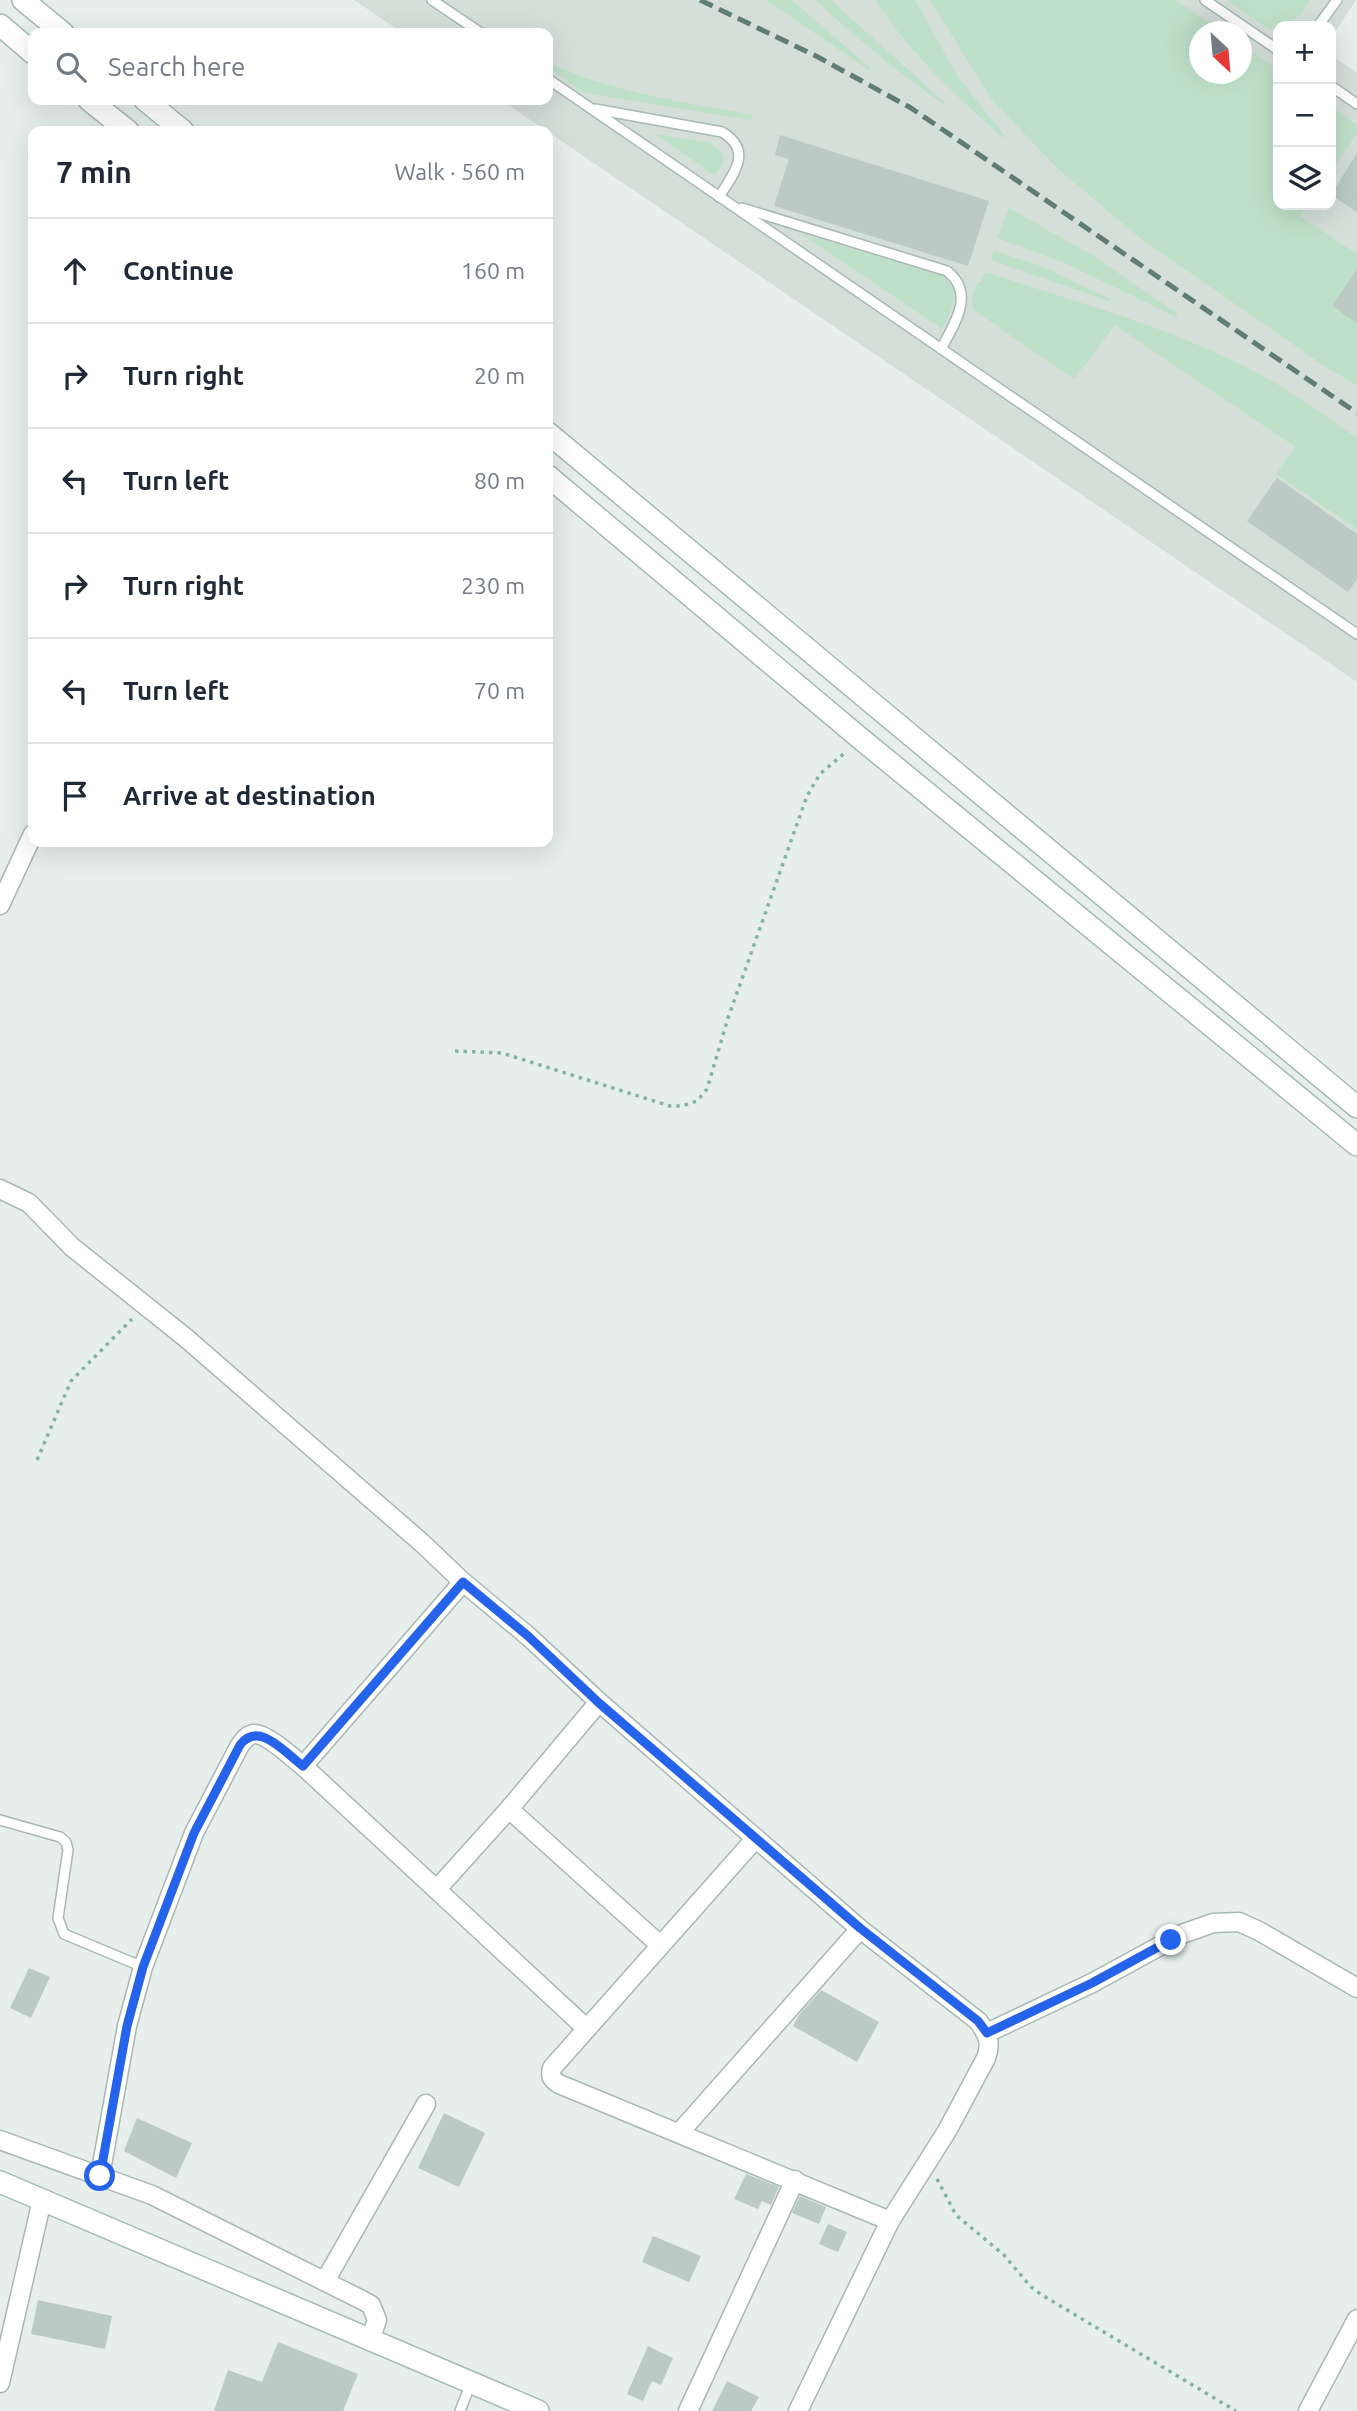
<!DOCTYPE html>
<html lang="en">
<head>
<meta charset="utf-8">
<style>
	:root { --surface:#fff; --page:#f6f6f7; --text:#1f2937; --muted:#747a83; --line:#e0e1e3 }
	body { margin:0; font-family:Ubuntu,sans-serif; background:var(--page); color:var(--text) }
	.controls { position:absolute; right:21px; top:21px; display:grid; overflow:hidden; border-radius:14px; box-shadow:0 7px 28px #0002 }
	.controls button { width:63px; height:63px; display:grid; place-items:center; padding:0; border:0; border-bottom:2px solid var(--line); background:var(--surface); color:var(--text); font:35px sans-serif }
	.compass { position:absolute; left:1189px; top:21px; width:63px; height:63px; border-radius:50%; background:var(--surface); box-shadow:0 7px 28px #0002; rotate:154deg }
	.stop { position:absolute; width:21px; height:21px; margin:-16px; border:5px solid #2563eb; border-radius:50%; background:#fff }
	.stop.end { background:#2563eb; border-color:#fff; box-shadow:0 2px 7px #0008 }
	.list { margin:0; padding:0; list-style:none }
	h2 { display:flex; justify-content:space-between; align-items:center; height:91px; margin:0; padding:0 28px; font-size:30px }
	h2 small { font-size:23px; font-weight:400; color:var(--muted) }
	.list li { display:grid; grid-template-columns:46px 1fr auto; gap:21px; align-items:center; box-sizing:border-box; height:105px; padding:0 28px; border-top:2px solid var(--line) }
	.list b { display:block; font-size:26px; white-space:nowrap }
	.list em { font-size:23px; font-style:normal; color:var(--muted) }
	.icon { flex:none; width:38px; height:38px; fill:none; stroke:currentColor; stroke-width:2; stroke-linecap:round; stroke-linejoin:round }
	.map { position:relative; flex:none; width:1357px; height:2411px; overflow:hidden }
	.search { position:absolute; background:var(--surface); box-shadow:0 7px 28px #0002; left:28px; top:28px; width:525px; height:77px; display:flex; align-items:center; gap:18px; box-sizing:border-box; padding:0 24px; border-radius:14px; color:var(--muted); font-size:26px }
	.panel { position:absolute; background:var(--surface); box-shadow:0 7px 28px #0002; left:28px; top:126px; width:525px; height:721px; border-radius:14px }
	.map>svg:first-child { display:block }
	.built { fill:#d4dfda; fill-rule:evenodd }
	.green { fill:#bfe0c8 }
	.building { fill:#bbcac4 }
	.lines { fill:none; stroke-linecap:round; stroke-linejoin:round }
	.lane-casing { stroke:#a8b8b2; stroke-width:12 }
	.street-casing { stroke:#a8b8b2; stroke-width:21 }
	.secondary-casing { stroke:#a4bbb3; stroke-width:24 }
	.path { stroke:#86b3a5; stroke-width:3.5; stroke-dasharray:3.5 5; stroke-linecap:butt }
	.lane { stroke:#fff; stroke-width:9 }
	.street { stroke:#fff; stroke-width:18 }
	.secondary { stroke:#fff; stroke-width:21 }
	.rail { stroke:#5f7d75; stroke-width:5; stroke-dasharray:14 7; stroke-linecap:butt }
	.route { stroke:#2563eb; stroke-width:9 }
</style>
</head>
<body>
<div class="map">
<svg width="1357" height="2411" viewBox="0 0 1357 2411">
	<rect width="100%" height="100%" fill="#e6efeb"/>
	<path class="built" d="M354,0H1356L1331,38V26H1278V205H1331V55L1357,73V682L501,100H548V33H403ZM1200,32H1242V74H1200Z"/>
	<g class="green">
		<path d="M766,0H792L870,68L869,70Z"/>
		<path d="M815,0H831L944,102L943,104C897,72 856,37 815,0Z"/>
		<path d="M875,0H915L958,77L1005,136L1003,138C956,96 910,53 875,0Z"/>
		<path d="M930,0H1176L1222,31L1200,32V74H1242V45L1278,70V205H1308L1300,216L1357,254V269L1332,306L1357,323V385L1327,368L1140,238L1057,168L992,100Z"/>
		<path d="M1226,0H1310C1301,12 1295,26 1278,26V29H1268Z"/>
		<path d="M548,63C613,92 682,102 752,115L751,120L584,93L548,67Z"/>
		<path d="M1331,106L1357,125V133L1331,171Z"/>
		<path d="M656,134L712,143L723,155V163L715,176Z"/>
		<path d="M1009,208L1092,255L1178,314L1176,317L1067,264L997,238Z"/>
		<path d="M800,233L941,275C963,291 952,310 942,329Z"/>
		<path d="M994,251L1041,266L1110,299L1109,301L991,260Z"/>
		<path d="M985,272C1077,302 1174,328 1259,374C1293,392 1325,416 1357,438V529L1276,474L1295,447L1115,325L1074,379L975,311C968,302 975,292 978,282H981Z"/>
	</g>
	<g class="building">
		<path d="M780,135L989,201L968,266L774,206L789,159L775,155Z"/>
		<path d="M1357,153V212L1331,195Z"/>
		<path d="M1357,269V323L1332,306Z"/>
		<path d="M1277,478L1357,534V579L1348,592L1247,521Z"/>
		<path d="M29,1968L50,1977L31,2018L10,2008Z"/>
		<path d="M821,1990L879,2022L857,2062L793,2026L799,2015Z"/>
		<path d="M444,2113L485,2133L459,2187L418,2168Z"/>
		<path d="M137,2118L192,2143L176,2178L124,2151Z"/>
		<path d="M746,2174L779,2187L771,2205L762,2201L758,2209L734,2199Z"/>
		<path d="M800,2196L826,2207L819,2224L792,2213Z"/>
		<path d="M828,2224L847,2232L838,2252L819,2244Z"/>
		<path d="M653,2236L701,2256L689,2282L642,2262Z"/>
		<path d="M38,2300L112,2316L105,2349L31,2334Z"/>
		<path d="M278,2342L358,2374L343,2411H214L228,2370L262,2382Z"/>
		<path d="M648,2346L673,2358L661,2385L652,2381L643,2401L627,2394Z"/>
		<path d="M727,2381L759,2397L751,2411H712Z"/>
	</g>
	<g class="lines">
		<defs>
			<g id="lane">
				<path d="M432,0L481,33"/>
				<path d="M1205,0L1278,50"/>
				<path d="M1318,26L1337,0"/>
				<path d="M548,79L1357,634"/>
				<path d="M1331,86L1357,104"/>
				<path d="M595,109L722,132C754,151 733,174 719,197"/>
				<path d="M742,208L947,271C976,294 954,324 941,349"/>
				<path d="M0,1820L60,1837L66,1842L68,1850L58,1918L64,1934L143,1967"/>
				<path d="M460,2411L471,2383"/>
			</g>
			<g id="street">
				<path d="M0,905L33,834"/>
				<path d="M0,1189L29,1203L72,1247L186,1338L422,1543L463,1582L528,1636L599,1702L860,1929L978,2021C987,2033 992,2043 986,2058L947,2131L890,2221L798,2411"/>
				<path d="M303,1766L463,1582"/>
				<path d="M509,1809L660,1945"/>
				<path d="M756,1838L552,2068C550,2076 551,2079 559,2084L890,2221"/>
				<path d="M437,1889L509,1809L599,1702"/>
				<path d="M987,2033L1092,1983L1182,1934L1213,1923L1239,1922L1259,1931L1357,1988"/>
				<path d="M680,2132L860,1929"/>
				<path d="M0,2140L152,2195L362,2300L371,2305L377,2320L370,2341"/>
				<path d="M100,2176L127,2026L143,1967L194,1833L240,1745C244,1740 247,1735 254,1734C266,1733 293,1758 303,1766L586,2028"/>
				<path d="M325,2281L426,2104"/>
				<path d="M0,2383L42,2200"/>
				<path d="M688,2411L795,2180"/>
				<path d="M1308,2411L1357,2319"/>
			</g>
			<g id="secondary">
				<path d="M23,0L63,33"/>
				<path d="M0,25L33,53"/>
				<path d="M89,100L128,131"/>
				<path d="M145,100L183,131"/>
				<path d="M548,433L1357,1107"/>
				<path d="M548,476L861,739L1357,1145"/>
				<path d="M0,2182L538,2411"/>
			</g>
		</defs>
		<use href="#lane" class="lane-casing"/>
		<use href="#street" class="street-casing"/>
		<use href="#secondary" class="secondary-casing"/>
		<g class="path">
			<path d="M455,1051L502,1053L670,1106H682L697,1101L707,1089L728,1018L807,796L820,774L847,751"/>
			<path d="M37,1460L71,1381L132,1319"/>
			<path d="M937,2179L956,2215L1004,2255L1031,2287L1042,2295L1236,2411"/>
		</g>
		<use href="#lane" class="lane"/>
		<use href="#street" class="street"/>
		<use href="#secondary" class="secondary"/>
		<path class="rail" d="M700,0L816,56L911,108L1357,413"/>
	</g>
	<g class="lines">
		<path class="route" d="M100,2176L127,2026L143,1967L194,1833L240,1745C259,1720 285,1753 303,1766L463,1582L528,1636L599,1703L860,1928L978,2021L987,2033L1092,1983L1171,1940"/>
	</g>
</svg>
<div class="controls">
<button>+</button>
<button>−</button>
<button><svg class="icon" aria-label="layers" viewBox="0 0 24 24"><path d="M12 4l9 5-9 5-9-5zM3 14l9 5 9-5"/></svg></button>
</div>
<svg class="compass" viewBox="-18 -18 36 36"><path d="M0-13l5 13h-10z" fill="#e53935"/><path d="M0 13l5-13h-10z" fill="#747a83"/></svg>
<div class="stop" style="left:100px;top:2176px"></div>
<div class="stop end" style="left:1171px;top:1940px"></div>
<div class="search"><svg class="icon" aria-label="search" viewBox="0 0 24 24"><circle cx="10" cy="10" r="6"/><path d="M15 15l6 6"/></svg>Search here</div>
<section class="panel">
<h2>7 min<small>Walk · 560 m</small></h2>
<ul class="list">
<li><svg class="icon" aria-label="ahead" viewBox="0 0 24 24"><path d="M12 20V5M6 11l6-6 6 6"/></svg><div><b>Continue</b></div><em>160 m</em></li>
<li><svg class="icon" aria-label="right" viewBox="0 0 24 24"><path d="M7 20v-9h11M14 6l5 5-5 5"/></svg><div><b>Turn right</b></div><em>20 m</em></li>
<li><svg class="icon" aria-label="left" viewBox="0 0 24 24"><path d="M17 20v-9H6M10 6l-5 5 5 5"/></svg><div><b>Turn left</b></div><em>80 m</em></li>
<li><svg class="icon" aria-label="right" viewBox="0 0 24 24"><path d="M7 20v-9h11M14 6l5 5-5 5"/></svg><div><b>Turn right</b></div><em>230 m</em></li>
<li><svg class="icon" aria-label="left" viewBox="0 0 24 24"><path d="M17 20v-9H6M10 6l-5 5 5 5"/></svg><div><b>Turn left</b></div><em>70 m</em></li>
<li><svg class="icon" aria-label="arrive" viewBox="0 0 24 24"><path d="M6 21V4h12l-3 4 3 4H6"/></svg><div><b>Arrive at destination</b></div></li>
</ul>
</section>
</div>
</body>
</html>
